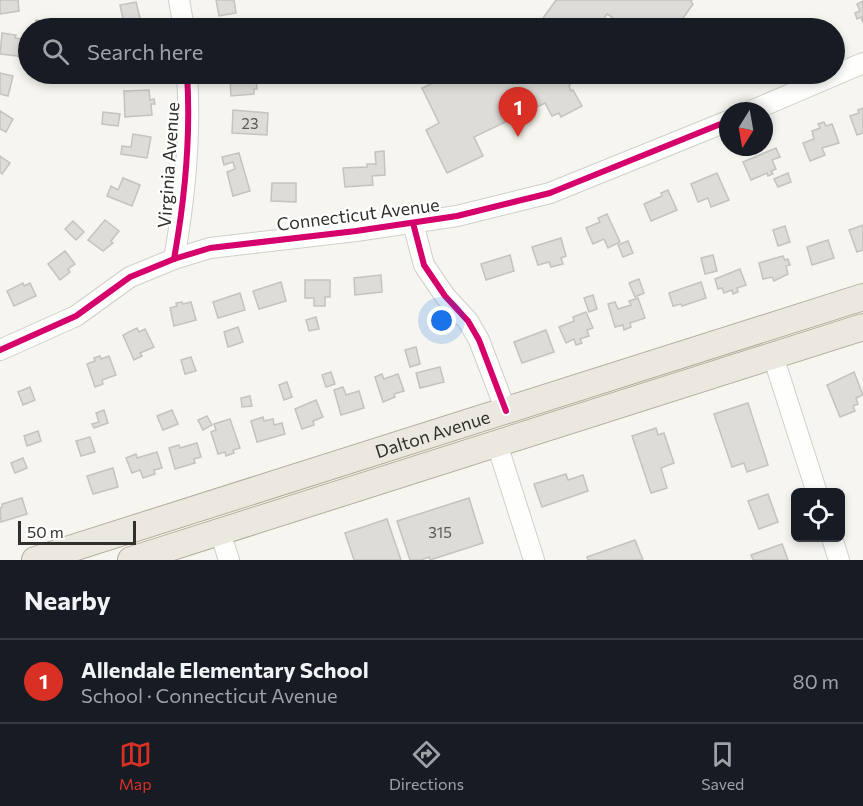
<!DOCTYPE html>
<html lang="en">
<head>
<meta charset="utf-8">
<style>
	:root { --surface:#171b24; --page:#242831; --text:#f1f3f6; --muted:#9ea1a6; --line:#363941; --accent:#d93025 }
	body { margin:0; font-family:Commissioner,sans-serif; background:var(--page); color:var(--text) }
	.controls { position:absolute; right:18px; bottom:18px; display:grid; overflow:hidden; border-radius:9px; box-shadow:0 3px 9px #0003 }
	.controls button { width:54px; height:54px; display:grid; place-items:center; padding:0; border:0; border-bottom:2px solid var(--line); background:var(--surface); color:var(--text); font:30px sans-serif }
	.compass { position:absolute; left:719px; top:102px; width:54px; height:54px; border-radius:50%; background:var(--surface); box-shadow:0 3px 9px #0003; rotate:191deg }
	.scale { position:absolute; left:18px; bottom:15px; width:118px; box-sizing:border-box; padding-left:6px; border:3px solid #302f2b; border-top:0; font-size:16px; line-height:21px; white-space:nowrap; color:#302f2b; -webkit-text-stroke:4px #fff; paint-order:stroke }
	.you { position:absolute; left:442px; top:321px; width:21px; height:21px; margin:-15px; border:4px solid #fff; border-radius:50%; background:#1a73e8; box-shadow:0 0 0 9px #1a73e833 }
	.badge { display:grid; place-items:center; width:39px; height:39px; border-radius:50%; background:var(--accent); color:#fff; font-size:20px; font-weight:700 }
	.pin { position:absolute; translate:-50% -50px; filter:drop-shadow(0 2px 3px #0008) }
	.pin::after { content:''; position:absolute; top:32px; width:21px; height:18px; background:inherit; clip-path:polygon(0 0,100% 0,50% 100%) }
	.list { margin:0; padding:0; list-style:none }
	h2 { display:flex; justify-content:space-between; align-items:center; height:78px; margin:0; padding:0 24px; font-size:26px }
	h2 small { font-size:20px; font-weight:400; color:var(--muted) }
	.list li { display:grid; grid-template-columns:39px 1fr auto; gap:18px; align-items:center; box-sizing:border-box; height:84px; padding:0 24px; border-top:2px solid var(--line) }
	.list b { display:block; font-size:22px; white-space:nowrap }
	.list p { margin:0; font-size:20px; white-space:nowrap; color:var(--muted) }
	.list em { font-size:20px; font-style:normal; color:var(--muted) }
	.icon { flex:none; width:33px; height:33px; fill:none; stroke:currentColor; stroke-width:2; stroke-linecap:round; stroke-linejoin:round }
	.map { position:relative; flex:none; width:863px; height:560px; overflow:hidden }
	.search { position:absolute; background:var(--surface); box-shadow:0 3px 9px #0003; left:18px; right:18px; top:18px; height:66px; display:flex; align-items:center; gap:15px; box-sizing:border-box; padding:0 21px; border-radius:33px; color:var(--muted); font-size:22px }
	.sheet { height:162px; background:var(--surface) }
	nav { display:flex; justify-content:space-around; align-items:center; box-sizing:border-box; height:84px; border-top:2px solid var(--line); background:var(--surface); font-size:16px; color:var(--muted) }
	nav a { display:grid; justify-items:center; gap:3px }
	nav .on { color:var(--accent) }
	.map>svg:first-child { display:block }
	.building { fill:#dddcd8; stroke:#c4c3be; stroke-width:1.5 }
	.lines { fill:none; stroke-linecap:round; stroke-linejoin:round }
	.minor-casing { stroke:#d0cfcb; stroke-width:22 }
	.major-casing { stroke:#b2ae9b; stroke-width:28 }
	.minor { stroke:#fefefd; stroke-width:20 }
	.major { stroke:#ebe9df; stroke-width:26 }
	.cycleway-casing { stroke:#fff; stroke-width:10 }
	.cycleway { stroke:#d6006c; stroke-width:6 }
	.labels { text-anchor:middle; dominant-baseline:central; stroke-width:4.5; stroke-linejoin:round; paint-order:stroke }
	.number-label { font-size:15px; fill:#5b5a56 }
	.street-label { font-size:18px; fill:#302f2b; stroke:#fff }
</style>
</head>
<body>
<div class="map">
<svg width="863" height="560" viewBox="0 0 863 560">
	<rect width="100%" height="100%" fill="#f6f5ef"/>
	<g class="building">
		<path d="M0,0H18L19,11L0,14Z"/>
		<path d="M216,0H234L236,13L219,16Z"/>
		<path d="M556,0H692L691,2L693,4L676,28H671L667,25L665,28H629L607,14L598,27L600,28H536Z"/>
		<path d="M863,1V23L861,17L857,19L855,13L860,11L857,4Z"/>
		<path d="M136,2L141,22L133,24L134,28H125L120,5Z"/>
		<path d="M36,20L47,22L46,28H34Z"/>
		<path d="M114,21L115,28H106L105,22Z"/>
		<path d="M821,21L824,28H803Z"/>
		<path d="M243,25L244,28H225Z"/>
		<path d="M2,33L16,35L15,38L28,40L25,57L0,54Z"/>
		<path d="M0,73L13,76L8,96L0,94Z"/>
		<rect x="100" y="74" width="17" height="7"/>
		<path d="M452,74H578L569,86L571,91L573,90L582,106L561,117L559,113L552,116L545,103L474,137L483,156L447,173L426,130L439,123L422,88Z"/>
		<path d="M252,77V80H256L257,89H254V94L231,96L230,79Z"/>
		<path d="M149,90L150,100L154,99L155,104H151L152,115L125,117L124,91Z"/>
		<path d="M863,108V133L857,135L850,116L859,113L858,110Z"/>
		<path d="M233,110L268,113L267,135L232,133Z"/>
		<path d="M0,111L13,119L6,132L0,129Z"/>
		<path d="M103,112L120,114L118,126L102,124Z"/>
		<path d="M824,122L826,126L832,124L839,143L822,148L825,155L810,161L803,143L814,139L812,131L820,128L818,124Z"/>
		<path d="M133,134L151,137L147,158L121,154L122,146L131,147Z"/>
		<path d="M776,148L780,157L772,160L776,169L771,171L773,174L768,176L767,173L751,180L743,162Z"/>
		<path d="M384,151L385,175L372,176L373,185L345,187L343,168L367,167V164H376L375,152Z"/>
		<path d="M239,153L250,191L233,196L227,172L235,169L233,162L224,165L222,157Z"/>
		<path d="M0,156L10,163L2,174L0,172Z"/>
		<path d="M717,173L729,200L711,207L708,198L698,202L691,184Z"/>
		<path d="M788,173L791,182L778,187L774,179Z"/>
		<path d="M123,178L140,185L132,206L107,196L111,186L118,190Z"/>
		<path d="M272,183H296V202L271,201Z"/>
		<path d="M668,190L677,210L651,221L644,204L662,196L661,193Z"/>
		<path d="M607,214L620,242L608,248L604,239L593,244L586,228L600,222L598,218Z"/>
		<path d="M105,220L119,231L111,241L113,243L103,251L88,240Z"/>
		<path d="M73,221L84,232L76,240L65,229Z"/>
		<path d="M863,225V250L857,252L849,230Z"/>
		<path d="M785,226L790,242L778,246L773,230Z"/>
		<path d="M561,238L566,256L561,258L563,264L551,267L549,262L538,265L532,247Z"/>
		<path d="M828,240L834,258L812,265L807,247Z"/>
		<path d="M628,241L633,253L623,257L618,245Z"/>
		<path d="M65,251L75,264L68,269L70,272L60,280L48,264Z"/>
		<path d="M510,255L514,271L486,280L481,264Z"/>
		<path d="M713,255L717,271L705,274L701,258Z"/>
		<path d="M783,256L785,260L788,259L790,265L786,266L788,274L774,281L772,277L763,279L759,263Z"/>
		<path d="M740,269L746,285L737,288L738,292L733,294L732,290L724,293L722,288L718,289L715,279Z"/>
		<path d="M381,275L382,292L355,295L354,278Z"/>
		<path d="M639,279L644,293L635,297L629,283Z"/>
		<path d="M305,280H330V297H325V306H314V298H305Z"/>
		<path d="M281,282L286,301L259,309L253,291Z"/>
		<path d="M701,282L706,298L682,306L681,304L673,306L669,293Z"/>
		<path d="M23,283L24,286L30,283L36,296L14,306L7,291Z"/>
		<path d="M240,293L245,310L218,318L213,302Z"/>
		<path d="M593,295L597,309L589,312L584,298Z"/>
		<path d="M638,298L645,318L630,323L631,327L624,330L623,325L615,327L608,304L615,302L618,309L631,305L629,301Z"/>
		<path d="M182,302L183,304L191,302L196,320L174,326L170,308L177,306L176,303Z"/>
		<path d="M586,312L593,328L587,330L589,336L580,339L582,343L576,345L574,339L566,343L559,327L574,321L573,317Z"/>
		<path d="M316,317L319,329L309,331L306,320Z"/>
		<path d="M238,327L243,342L228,347L224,332Z"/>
		<path d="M137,328L139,332L145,329L154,347L140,353L142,356L134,360L123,335Z"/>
		<path d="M546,330L554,352L522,363L514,342Z"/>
		<path d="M416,347L420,364L410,367L405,350Z"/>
		<path d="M100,356L101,359L109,356L116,375L102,380L103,384L95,387L87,364L95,361L94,358Z"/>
		<path d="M191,357L196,371L185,374L181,360Z"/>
		<path d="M440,367L444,382L420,388L416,373Z"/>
		<path d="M331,372L335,384L326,387L322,375Z"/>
		<path d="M854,372L863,395L856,398L858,404L853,406L855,411L840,417L827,385Z"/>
		<path d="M382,374L384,379L398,374L404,391L394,394L395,397L383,402L375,377Z"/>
		<path d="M287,382L292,397L284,400L279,385Z"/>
		<path d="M30,387L35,400L23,405L18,392Z"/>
		<path d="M343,387L346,395L359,391L364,408L341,415L334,390Z"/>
		<path d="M250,396L252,406L242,407L241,398Z"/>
		<path d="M316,400L323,417L313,421L314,425L302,429L295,409Z"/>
		<path d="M748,403L768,465L747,472L744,463L732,467L714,414Z"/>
		<path d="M104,410L108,423L94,428L92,424L99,422L96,413Z"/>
		<path d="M172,410L178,424L163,430L157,416Z"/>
		<path d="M207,416L212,425L203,430L198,420Z"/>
		<path d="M263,417L264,421L273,419L274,425L282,423L285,434L257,442L251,421Z"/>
		<path d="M230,419L240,448L233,450L234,453L226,456L225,452L218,454L211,432L216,430L214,424Z"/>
		<path d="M656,428L658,435L664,433L674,463L661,468L667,488L651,493L632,436Z"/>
		<path d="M38,431L41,441L27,446L24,436Z"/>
		<path d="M90,437L95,452L81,456L76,441Z"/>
		<path d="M197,443L201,457L194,459L195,463L175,469L169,448L179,445L180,448Z"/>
		<path d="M157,452L162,468L154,470L155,474L143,478L140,470L132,473L126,458L136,454L137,458Z"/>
		<path d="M23,458L27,468L15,473L11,463Z"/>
		<path d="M113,468L118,487L93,494L87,476Z"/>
		<path d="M566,474L568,480L583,475L588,491L542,507L534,484Z"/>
		<path d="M768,494L778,522L759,529L748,501Z"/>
		<path d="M22,498L27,514L1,522L0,508L2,507V504Z"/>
		<path d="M469,498L483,543L430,560L429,557L421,560H410L397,521Z"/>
		<path d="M387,519L401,560H354L345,533Z"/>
		<path d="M635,540L643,560H588L587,557Z"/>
		<path d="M782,544L788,560H753L751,555Z"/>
	</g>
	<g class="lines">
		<defs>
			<g id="minor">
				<path d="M179,0L184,28"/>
				<path d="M751,111L863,63"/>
				<path d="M413,223L424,265L445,296L468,321L479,340L506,411"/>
				<path d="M174,259C185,198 191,135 187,74"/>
				<path d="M0,350L76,316L130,277L174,259L210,248L356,231L457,216L550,193L728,121"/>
				<path d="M773,356L817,493"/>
				<path d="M497,444L534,560"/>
				<path d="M220,532L229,560"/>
				<path d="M832,538L839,560"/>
			</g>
			<g id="major">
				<path id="s1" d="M35,560L863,297"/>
				<path d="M131,560L863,327"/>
			</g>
		</defs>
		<use href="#minor" class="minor-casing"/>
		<use href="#major" class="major-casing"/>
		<use href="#minor" class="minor"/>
		<use href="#major" class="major"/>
		<defs>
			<g id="cycleway">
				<path d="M413,223L424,265L445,296L468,321L479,340L506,411"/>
				<path d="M174,259C185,198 191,135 187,74"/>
				<path d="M0,350L76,316L130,277L174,259L210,248L356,231L457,216L550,193L728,121"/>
			</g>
		</defs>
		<use href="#cycleway" class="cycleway-casing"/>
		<use href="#cycleway" class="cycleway"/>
	</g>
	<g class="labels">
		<g class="number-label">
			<text x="250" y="123">23</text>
			<text x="440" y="532">315</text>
		</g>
		<g class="street-label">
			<text transform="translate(168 165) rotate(-86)">Virginia Avenue</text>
			<text transform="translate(358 214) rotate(-7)">Connecticut Avenue</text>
			<text stroke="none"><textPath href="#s1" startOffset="417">Dalton Avenue</textPath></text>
		</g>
	</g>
</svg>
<div class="controls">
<button><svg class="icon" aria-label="locate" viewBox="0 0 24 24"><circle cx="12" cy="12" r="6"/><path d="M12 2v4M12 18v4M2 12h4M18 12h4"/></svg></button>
</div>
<svg class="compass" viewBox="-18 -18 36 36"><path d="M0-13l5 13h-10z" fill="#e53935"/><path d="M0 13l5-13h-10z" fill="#9ea1a6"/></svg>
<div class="scale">50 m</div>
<div class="you"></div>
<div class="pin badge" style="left:518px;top:137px">1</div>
<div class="search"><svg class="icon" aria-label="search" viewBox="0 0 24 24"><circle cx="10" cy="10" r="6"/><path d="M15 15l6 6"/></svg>Search here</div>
</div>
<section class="sheet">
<h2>Nearby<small></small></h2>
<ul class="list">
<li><span class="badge">1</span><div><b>Allendale Elementary School</b><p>School · Connecticut Avenue</p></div><em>80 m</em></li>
</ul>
</section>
<nav>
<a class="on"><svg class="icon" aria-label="map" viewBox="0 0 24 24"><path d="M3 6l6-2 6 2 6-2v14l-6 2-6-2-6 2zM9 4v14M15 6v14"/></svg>Map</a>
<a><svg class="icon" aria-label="directions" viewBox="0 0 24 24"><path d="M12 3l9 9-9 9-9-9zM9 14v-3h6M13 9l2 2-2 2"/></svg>Directions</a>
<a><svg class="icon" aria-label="saved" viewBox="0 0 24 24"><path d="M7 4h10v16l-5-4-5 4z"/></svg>Saved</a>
</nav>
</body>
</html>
